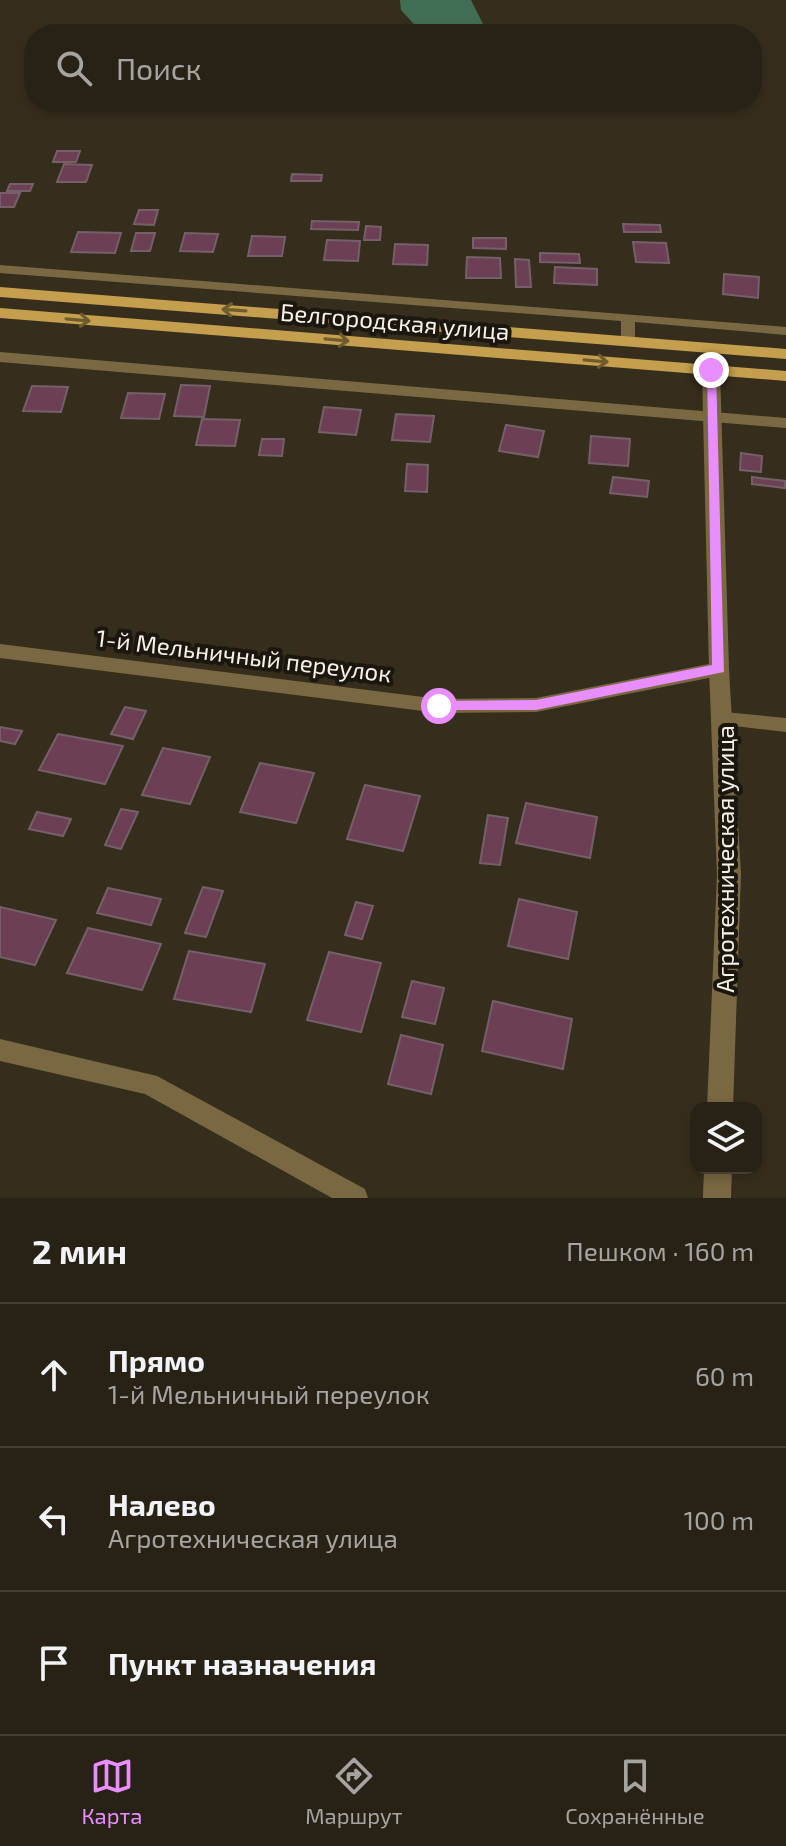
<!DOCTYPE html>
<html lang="ru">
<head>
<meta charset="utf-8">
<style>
	:root { --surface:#282216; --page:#302a1f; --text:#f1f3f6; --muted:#a5a4a1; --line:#443f35; --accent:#e88eff }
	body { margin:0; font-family:"Exo 2",sans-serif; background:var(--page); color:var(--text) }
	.controls { position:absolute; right:24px; bottom:24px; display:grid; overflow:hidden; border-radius:16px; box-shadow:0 4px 12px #0003 }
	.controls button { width:72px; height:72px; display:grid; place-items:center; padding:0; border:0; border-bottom:2px solid var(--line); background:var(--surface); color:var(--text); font:40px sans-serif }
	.stop { position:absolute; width:24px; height:24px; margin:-18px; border:6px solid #e88eff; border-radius:50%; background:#fff }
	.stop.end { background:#e88eff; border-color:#fff; box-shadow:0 2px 8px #0008 }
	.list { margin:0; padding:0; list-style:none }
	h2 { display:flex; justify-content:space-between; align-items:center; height:104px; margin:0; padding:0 32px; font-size:34px }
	h2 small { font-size:26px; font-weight:400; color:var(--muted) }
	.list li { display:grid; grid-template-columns:52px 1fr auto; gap:24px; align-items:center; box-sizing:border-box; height:144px; padding:0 32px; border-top:2px solid var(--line) }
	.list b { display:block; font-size:30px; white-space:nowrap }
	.list p { margin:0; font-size:26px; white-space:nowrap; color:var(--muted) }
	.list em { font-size:26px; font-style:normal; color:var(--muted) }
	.icon { flex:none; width:44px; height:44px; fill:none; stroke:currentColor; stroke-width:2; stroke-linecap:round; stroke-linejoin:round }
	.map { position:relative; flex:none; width:786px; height:1198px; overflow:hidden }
	.search { position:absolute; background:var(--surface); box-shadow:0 4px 12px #0003; left:24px; right:24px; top:24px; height:88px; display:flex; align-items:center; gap:20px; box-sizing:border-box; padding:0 28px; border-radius:32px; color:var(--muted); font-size:30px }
	.sheet { height:536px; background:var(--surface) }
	nav { display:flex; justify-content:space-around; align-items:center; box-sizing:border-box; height:112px; border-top:2px solid var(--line); background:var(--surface); font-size:22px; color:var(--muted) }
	nav a { display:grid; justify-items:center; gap:4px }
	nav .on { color:var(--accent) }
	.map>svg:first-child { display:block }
	.forest { fill:#416e52 }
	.building { fill:#6c3f55; stroke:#755f69; stroke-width:2 }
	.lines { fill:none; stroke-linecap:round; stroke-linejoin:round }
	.lane { fill:#7a6843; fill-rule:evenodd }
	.street { fill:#7a6843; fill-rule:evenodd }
	.primary { fill:#c59f4e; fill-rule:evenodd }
	.oneway { stroke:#705b2e }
	.route { fill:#e88eff }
	.labels { text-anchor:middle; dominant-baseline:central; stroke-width:8; stroke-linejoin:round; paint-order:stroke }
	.street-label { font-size:24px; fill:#f7f2e7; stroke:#1b170f }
</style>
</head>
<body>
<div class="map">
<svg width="786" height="1198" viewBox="0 0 786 1198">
	<rect width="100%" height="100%" fill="#362e1d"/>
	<path class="forest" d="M400,0H471L486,30L485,34H423L401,10Z"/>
	<g class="building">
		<path d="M57,151H80L76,162H53Z"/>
		<path d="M64,164L92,165L86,182H57Z"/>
		<path d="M292,174L322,175L321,181H291Z"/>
		<path d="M10,184H33L30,191H7Z"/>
		<path d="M0,193H20L14,207H0Z"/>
		<path d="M139,210H158L154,225L134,224Z"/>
		<path d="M312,221L359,222L358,230L311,229Z"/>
		<path d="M623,224L660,225L661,232H624Z"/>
		<path d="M366,226L381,227L380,240H364Z"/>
		<path d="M78,232L121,233L115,253L71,252Z"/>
		<path d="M136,233H155L150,251H131Z"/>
		<path d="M185,233L218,234L213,252L180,251Z"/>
		<path d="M252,236L285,237L282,256H248Z"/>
		<path d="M473,238H506V249L473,248Z"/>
		<path d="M327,240L360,241L358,261L324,260Z"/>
		<path d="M633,242L666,243L669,263L636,262Z"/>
		<path d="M395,244L428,245L427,265L393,264Z"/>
		<path d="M540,253L579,254L580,263L540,262Z"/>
		<path d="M467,257L500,258L501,278H466Z"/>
		<path d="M515,259L529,260L531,287H516Z"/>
		<path d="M555,267L597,269V285L554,283Z"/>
		<path d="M724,274L759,277L758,298L723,294Z"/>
		<path d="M181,385L210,386L204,417L174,416Z"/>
		<path d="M32,386L68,387L61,412L23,411Z"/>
		<path d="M128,393L165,394L159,419L121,418Z"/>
		<path d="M324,407L361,410L356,435L319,432Z"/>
		<path d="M396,414L434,416L430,442L392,440Z"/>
		<path d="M202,419L240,420L235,446L196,445Z"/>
		<path d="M506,425L544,431L538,457L499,451Z"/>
		<path d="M591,436L630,439L628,466L589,463Z"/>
		<path d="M262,439H284L282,456L259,455Z"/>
		<path d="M741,453L762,456L761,472L740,470Z"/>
		<path d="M407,464L428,465L427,492L405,491Z"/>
		<path d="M613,477L649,481L647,497L610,493Z"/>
		<path d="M752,477L785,481V488L752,484Z"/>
		<path d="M125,707L146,711L133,739L111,734Z"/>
		<path d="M0,727L22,731L15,744L0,741Z"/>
		<path d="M58,734L123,746L105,784L39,770Z"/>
		<path d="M163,748L210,757L190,804L142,795Z"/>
		<path d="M260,763L314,773L296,823L240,812Z"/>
		<path d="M365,785L420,796L403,851L347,839Z"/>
		<path d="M526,803L597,817L590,858L516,843Z"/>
		<path d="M121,809L138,812L121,849L105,845Z"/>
		<path d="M37,812L71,819L63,836L29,829Z"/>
		<path d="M488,815L508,818L500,865L480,863Z"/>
		<path d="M203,887L223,891L206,937L185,933Z"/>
		<path d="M108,888L161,899L151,925L97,913Z"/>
		<path d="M519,899L577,912L568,959L508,946Z"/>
		<path d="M356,902L373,906L362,939L345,935Z"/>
		<path d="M0,907L56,920L35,965L0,957Z"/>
		<path d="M88,928L161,944L142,990L67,973Z"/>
		<path d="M189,951L265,964L251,1012L174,999Z"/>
		<path d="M329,952L381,963L361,1032L307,1020Z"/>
		<path d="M412,981L444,988L435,1024L402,1017Z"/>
		<path d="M493,1001L572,1019L563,1069L482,1051Z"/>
		<path d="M401,1035L443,1045L431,1094L388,1084Z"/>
	</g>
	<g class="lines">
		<g class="lane">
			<path d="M0,265L786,327V335L635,322V340L628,344L621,340V321L0,273Z"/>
			<path d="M0,352L786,418V428L0,362Z"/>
			<path d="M0,644L439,699L536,698L719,662L726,664L728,669L726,674L719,676L536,712L439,713L0,658Z"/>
			<path d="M724,712L786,718V732L717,724L714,719L717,714Z"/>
			<path d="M0,1039L157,1076L365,1189L368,1198H332L145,1094L0,1061Z"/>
		</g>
		<g class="street">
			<path d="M711,365L720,370L729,669L741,874L733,1108H707L717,874L709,669L702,370Z"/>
			<path d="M704,1168H732L731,1198H703Z"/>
		</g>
		<g class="primary">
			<path d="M0,287L786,349V359L0,297Z"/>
			<path d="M0,308L786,371V381L0,318Z"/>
		</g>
	</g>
	<defs><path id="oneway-shaft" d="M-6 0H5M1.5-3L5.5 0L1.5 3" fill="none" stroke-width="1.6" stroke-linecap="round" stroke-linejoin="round" transform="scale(2)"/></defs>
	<g class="oneway">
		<use href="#oneway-shaft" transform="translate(234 310) rotate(-176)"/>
		<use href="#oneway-shaft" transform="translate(78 320) rotate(5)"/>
		<use href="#oneway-shaft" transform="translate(337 340) rotate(5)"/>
		<use href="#oneway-shaft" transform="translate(596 361) rotate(5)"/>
	</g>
	<path class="route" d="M707,368L716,370L724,672L536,710H434L432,706L439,701L536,700L712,665Z"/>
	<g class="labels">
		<g class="street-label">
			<text transform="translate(395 321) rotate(5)">Белгородская улица</text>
			<text transform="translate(244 655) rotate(7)">1-й Мельничный переулок</text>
			<text transform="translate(724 859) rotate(-90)">Агротехническая улица</text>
		</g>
	</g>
</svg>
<div class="controls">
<button><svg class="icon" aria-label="layers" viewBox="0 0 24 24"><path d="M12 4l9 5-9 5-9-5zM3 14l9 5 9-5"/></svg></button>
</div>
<div class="stop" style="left:439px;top:706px"></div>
<div class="stop end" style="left:711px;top:370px"></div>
<div class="search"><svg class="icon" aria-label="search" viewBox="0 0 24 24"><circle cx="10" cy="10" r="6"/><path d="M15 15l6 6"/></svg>Поиск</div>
</div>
<section class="sheet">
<h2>2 мин<small>Пешком · 160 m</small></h2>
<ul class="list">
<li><svg class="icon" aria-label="ahead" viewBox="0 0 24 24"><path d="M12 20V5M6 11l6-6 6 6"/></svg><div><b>Прямо</b><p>1-й Мельничный переулок</p></div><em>60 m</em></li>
<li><svg class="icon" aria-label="left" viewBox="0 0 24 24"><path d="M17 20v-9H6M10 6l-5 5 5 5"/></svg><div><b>Налево</b><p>Агротехническая улица</p></div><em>100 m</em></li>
<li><svg class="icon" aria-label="arrive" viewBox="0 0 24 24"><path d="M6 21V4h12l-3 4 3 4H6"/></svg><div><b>Пункт назначения</b></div></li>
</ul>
</section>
<nav>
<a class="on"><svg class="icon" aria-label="map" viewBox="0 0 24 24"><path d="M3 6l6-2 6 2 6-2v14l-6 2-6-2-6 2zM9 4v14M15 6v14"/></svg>Карта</a>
<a><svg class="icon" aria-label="directions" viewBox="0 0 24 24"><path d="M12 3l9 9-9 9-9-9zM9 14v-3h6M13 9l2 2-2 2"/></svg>Маршрут</a>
<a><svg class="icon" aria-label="saved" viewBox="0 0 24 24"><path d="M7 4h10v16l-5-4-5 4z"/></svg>Сохранённые</a>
</nav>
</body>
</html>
